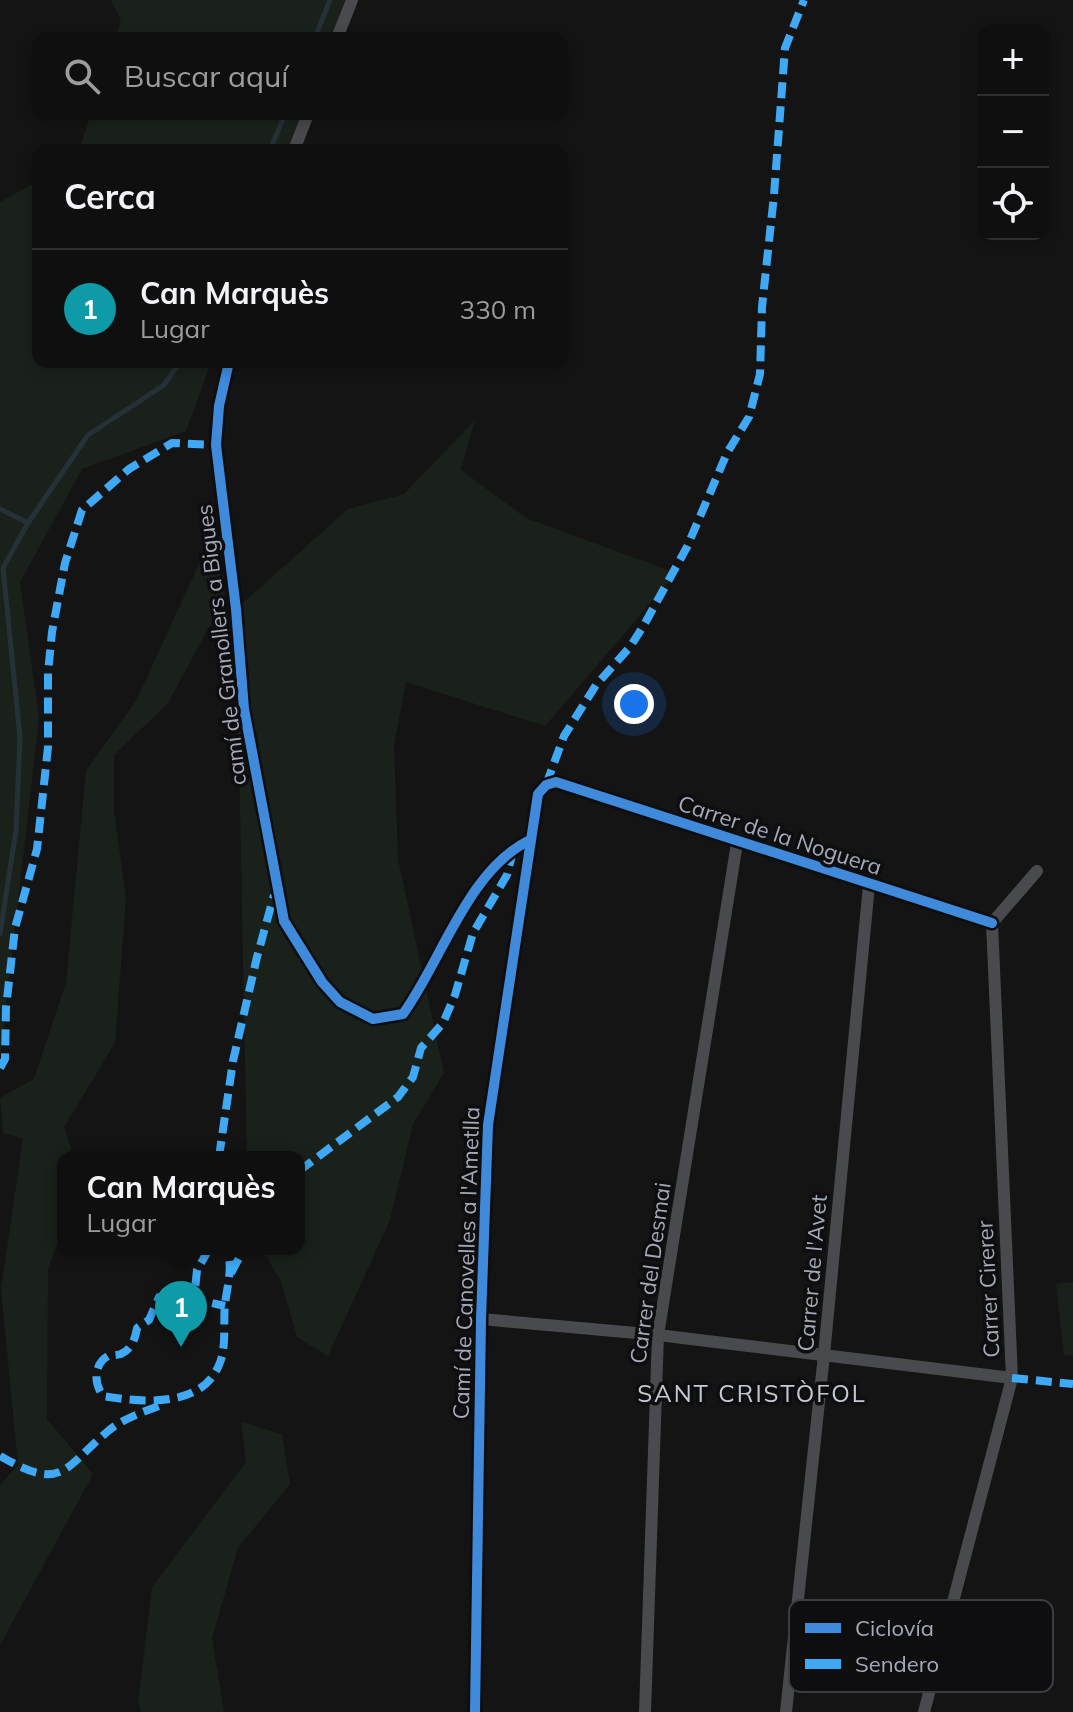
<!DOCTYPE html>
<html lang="es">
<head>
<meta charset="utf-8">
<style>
	:root { --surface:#0f0f0f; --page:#181818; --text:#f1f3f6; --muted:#9b9c9e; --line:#2f2f2f; --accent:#72767e }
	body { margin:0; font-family:Mulish,sans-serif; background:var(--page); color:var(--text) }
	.controls { position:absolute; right:24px; top:24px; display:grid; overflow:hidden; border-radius:16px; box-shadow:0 4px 12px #0003 }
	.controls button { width:72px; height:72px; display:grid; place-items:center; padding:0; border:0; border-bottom:2px solid var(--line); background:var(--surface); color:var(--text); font:40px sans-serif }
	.you { position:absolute; left:634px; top:704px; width:28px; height:28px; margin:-20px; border:6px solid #fff; border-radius:50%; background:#1a73e8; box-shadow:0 0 0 12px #1a73e833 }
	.badge { display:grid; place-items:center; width:52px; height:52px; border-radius:50%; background:var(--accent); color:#fff; font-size:26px; font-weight:700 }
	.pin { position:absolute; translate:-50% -66px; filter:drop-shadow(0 2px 4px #0008) }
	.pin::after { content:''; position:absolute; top:42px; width:28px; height:24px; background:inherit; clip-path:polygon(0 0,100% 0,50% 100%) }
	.popup { position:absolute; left:57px; top:1151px; width:248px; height:104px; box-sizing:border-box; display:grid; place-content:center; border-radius:16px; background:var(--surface); filter:drop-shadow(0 2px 6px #0005); font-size:26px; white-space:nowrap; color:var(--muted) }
	.popup b { font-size:30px; color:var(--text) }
	.popup::after { content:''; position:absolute; left:50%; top:100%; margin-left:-16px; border:16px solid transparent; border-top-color:var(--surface) }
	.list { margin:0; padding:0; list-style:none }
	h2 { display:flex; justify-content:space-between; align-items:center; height:104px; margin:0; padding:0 32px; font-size:34px }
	h2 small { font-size:26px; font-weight:400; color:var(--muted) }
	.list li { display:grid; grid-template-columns:52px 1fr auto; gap:24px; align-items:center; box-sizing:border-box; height:120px; padding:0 32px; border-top:2px solid var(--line) }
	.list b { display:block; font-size:30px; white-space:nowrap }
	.list p { margin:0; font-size:26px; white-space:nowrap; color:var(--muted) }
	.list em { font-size:26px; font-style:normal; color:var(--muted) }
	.icon { flex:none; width:44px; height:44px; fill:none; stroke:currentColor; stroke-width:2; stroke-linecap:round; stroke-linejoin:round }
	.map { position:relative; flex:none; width:1073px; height:1712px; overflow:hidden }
	.search { position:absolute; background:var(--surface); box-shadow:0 4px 12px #0003; left:32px; top:32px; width:536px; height:88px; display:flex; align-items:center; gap:20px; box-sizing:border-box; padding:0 28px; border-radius:16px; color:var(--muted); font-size:30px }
	.panel { position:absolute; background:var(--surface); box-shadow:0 4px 12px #0003; left:32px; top:144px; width:536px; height:224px; border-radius:16px }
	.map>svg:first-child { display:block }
	.green { fill:#1a211b }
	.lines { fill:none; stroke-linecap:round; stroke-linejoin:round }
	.stream { stroke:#263037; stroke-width:5 }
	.minor { stroke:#484a4d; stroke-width:12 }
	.quiet { stroke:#3fa9f5; stroke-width:8; stroke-dasharray:16 8; stroke-linecap:butt }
	.cycleway-casing { stroke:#0e0e10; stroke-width:15 }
	.cycleway { stroke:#408adc; stroke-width:10 }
	.labels { text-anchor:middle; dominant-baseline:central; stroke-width:7; stroke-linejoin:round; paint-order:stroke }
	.street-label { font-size:22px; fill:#a4aab7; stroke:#0e0e10 }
	.neighbourhood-label { font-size:24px; letter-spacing:2px; fill:#c5c9d2; stroke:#0e0e10 }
	.key { fill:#0e0e10; stroke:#3b3d42; stroke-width:2 }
	.key-label { font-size:22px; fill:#a4aab7 }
</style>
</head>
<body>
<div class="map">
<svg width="1073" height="1712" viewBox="0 0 1073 1712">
	<rect width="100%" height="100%" fill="#141414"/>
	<g class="green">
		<path d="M111,0H345L331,38H116L121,21Z"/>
		<path d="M91,114H303L290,150H79Z"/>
		<path d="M38,181V362H211L186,431L82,469L20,582L39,718L0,1058V202Z"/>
		<path d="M475,420L461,470L526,518L676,573L545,726L406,682L394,745L398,859L444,1073L413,1124L390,1220L328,1356L297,1337L281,1281L262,1249H299V1157H247L236,609L348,509L404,494Z"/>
		<path d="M211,538L225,597L168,703L114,755V811L126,898L115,1043L64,1127L74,1157H63V1227L48,1269L47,1419L93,1474L0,1645V1485L18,1465L1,1289L23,1139L3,1133L0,1098L34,1079L66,983L86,771L137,699Z"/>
		<path d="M1073,1282V1355L1064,1356L1056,1284Z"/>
		<path d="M241,1422L282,1434L290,1484L238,1548L212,1638L224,1712H141L138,1703L152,1587L246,1462Z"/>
	</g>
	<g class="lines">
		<g class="stream">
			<path d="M315,38L330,0"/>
			<path d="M270,150L285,114"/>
			<path d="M0,509L28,523"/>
			<path d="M0,934L16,830L20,737L3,568L28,523L88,435L164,385L180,362"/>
		</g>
		<g class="minor">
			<path d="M337,38L352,0"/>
			<path d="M294,150L308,114"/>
			<path d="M229,362L219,406L216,445L236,609L244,709L284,921L322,982L340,1002L373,1019L403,1014C442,960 468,870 530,840"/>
			<path d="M481,1319L658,1335L1012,1378"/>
			<path d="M475,1712L481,1319L488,1125L538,794L546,785L556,782L992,923"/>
			<path d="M645,1712L658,1335L737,843"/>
			<path d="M786,1712L824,1355L869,885"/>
			<path d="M924,1712L1012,1378L992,923L1037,871"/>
		</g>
		<g class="quiet">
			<path d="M546,785L564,736L596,685L630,647L644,625L687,547L727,453L749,417L760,374L762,307L774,195L785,48L804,0"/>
			<path d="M0,1068L5,1059L6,1008L15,928L37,849L48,747V673L52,632L65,563L82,510L129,469L172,443L216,445"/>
			<path d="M219,1157L233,1061L257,957L274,895"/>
			<path d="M299,1171L398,1097L413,1077L421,1048L443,1023L455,995L473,933L507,875L512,855"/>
			<path d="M209,1249L197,1270L194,1299L225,1306"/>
			<path d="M231,1273L244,1249"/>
			<path d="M194,1299L159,1297L149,1320L137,1328C135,1339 132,1349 121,1354C119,1355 110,1355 108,1356C93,1365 94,1384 103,1396C140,1402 201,1409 219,1365C227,1347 223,1323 225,1304C227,1287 234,1264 226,1249"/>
			<path d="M1012,1378L1073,1384"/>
			<path d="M0,1456C63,1492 62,1470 107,1432C123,1418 144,1412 164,1404"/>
		</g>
		<defs>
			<g id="cycleway">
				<path d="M229,362L219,406L216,445L236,609L244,709L284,921L322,982L340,1002L373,1019L403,1014C442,960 468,870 530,840"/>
				<path d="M475,1712L481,1319L488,1125L538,794L546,785L556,782L992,923"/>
			</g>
		</defs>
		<use href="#cycleway" class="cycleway-casing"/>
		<use href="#cycleway" class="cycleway"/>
	</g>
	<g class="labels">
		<g class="street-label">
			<text transform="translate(221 645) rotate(-97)">camí de Granollers a Bigues</text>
			<text transform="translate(780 835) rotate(18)">Carrer de la Noguera</text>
			<text transform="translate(466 1263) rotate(-88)">Camí de Canovelles a l'Ametlla</text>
			<text transform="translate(650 1273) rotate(-82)">Carrer del Desmai</text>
			<text transform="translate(812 1273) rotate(-85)">Carrer de l'Avet</text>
			<text transform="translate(988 1289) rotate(-93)">Carrer Cirerer</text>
		</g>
		<g class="neighbourhood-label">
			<text x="752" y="1393">SANT CRISTÒFOL</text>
		</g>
	</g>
	<rect x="789" y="1600" width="264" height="92" rx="12" class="key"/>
	<rect x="805" y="1623" width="36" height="10" fill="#408adc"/>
	<rect x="805" y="1659" width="36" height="10" fill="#3fa9f5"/>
	<g class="key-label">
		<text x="855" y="1636">Ciclovía</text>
		<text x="855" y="1672">Sendero</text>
	</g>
</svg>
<div class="controls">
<button>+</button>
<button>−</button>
<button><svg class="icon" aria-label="locate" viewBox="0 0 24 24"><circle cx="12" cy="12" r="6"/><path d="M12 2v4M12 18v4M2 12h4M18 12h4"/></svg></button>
</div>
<div class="you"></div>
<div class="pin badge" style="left:181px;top:1347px;background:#0f9aa8">1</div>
<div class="popup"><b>Can Marquès</b>Lugar</div>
<div class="search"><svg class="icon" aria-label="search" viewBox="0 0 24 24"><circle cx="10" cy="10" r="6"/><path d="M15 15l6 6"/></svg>Buscar aquí</div>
<section class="panel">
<h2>Cerca<small></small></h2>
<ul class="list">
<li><span class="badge" style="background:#0f9aa8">1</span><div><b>Can Marquès</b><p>Lugar</p></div><em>330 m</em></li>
</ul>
</section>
</div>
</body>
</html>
